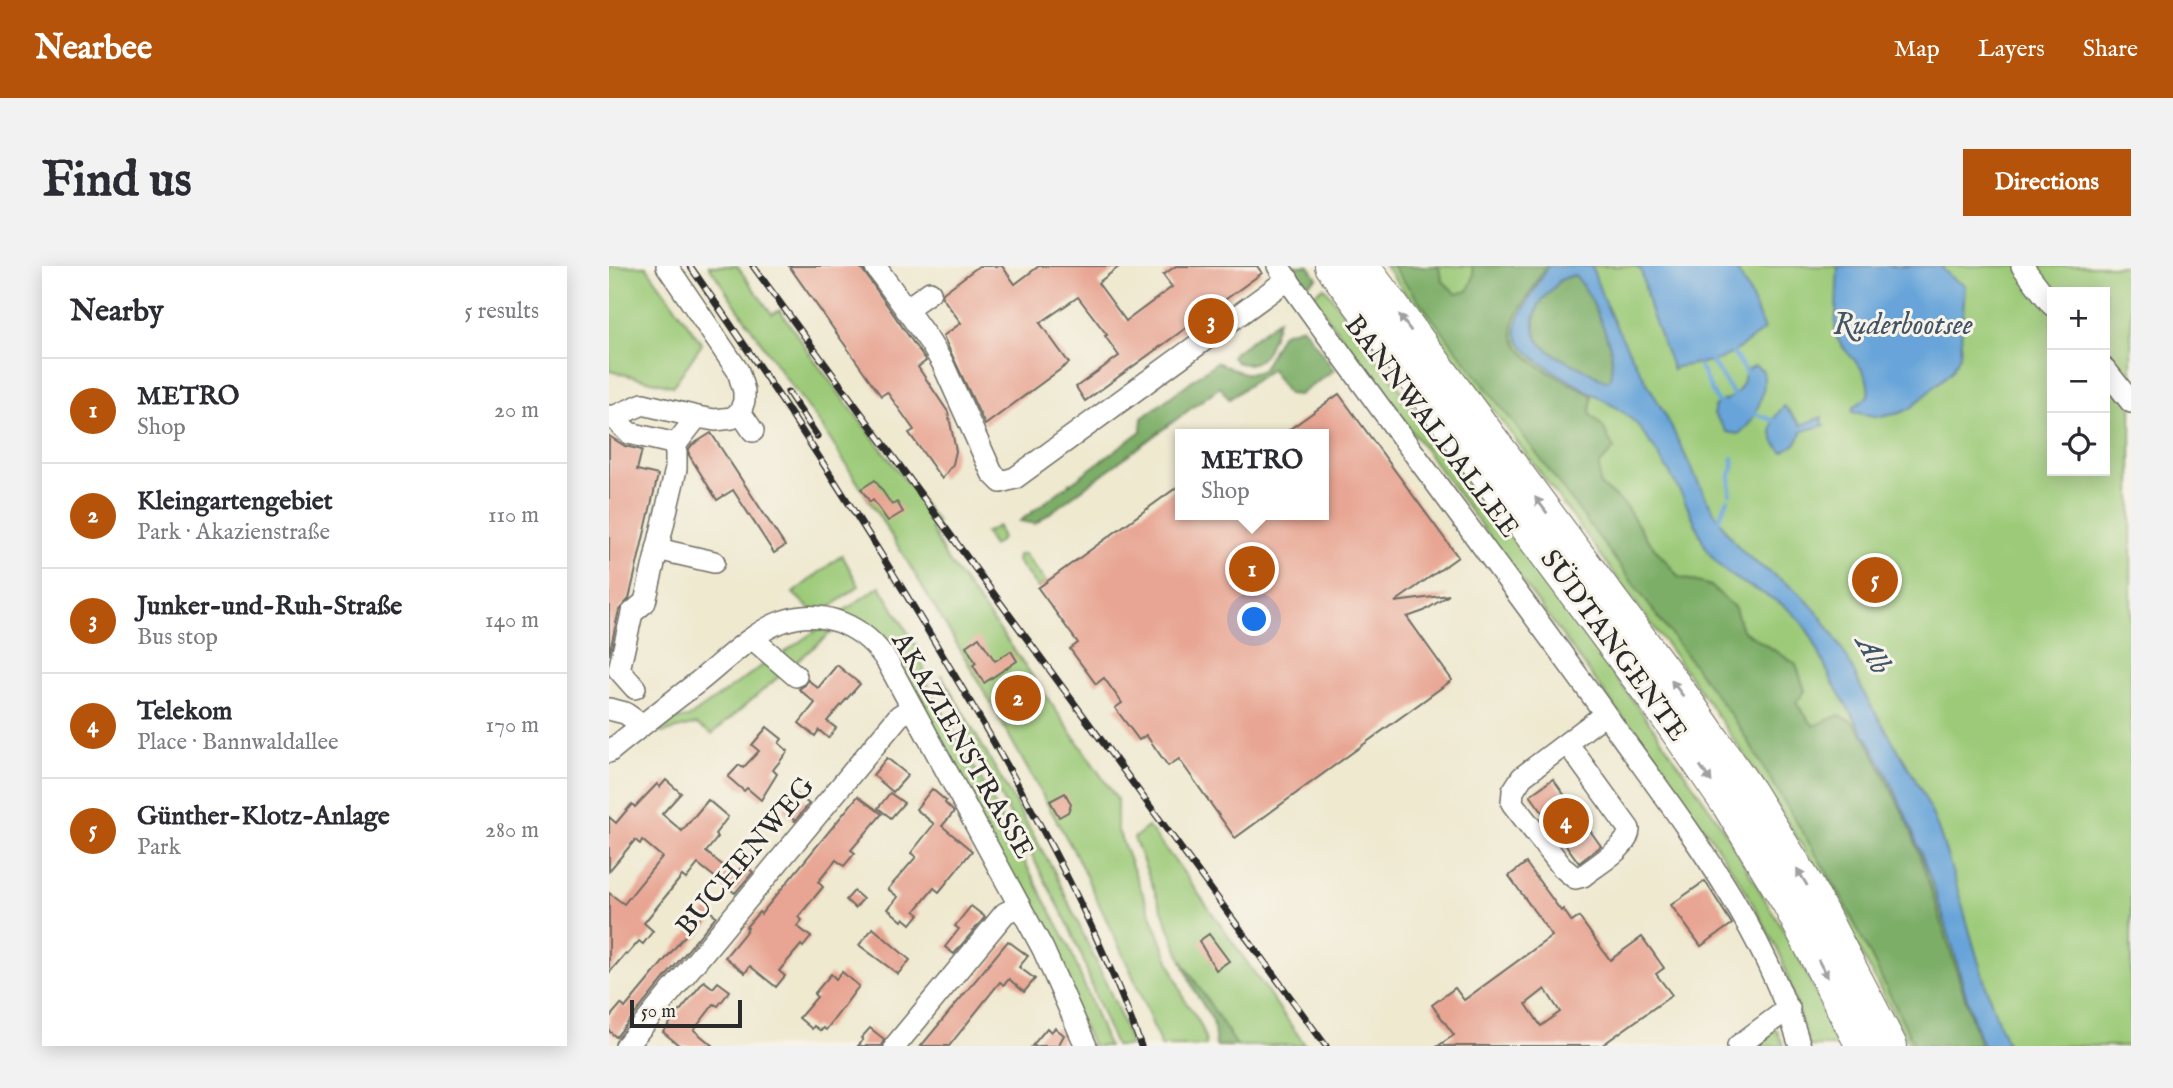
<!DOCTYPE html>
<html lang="en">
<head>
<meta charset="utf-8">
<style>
	:root { --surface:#fff; --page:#f2f2f3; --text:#2b2b33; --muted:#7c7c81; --line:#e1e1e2; --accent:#b45309 }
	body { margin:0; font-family:"IM FELL English",serif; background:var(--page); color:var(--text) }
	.controls { position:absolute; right:21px; top:21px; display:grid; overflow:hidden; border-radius:0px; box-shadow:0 4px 18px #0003 }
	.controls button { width:63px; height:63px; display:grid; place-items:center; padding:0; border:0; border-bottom:2px solid var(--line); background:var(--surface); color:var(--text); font:35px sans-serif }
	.scale { position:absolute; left:21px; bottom:18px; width:112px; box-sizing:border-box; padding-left:7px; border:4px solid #2b2b2b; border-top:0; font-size:19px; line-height:24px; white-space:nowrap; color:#2b2b2b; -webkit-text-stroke:5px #f7f3e8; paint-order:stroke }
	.you { position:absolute; left:646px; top:354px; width:24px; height:24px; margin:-18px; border:5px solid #fff; border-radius:50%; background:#1a73e8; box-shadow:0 0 0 10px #1a73e833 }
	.badge { display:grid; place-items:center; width:46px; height:46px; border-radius:50%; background:var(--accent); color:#fff; font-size:23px; font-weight:700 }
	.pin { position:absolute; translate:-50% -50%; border:4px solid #fff; box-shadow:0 2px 7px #0006 }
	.popup { position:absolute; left:566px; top:163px; width:154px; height:91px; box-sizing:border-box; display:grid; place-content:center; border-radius:0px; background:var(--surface); filter:drop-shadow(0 2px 5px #0005); font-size:23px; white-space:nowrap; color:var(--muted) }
	.popup b { font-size:26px; color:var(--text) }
	.popup::after { content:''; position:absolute; left:50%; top:100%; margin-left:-14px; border:14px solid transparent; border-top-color:var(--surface) }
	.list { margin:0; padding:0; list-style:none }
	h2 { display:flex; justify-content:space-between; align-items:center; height:91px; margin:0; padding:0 28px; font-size:30px }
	h2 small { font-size:23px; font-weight:400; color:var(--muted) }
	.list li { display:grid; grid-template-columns:46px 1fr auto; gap:21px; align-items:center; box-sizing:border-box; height:105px; padding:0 28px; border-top:2px solid var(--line) }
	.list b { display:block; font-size:26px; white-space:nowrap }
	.list p { margin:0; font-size:23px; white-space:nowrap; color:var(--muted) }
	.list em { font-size:23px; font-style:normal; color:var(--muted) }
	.icon { flex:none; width:38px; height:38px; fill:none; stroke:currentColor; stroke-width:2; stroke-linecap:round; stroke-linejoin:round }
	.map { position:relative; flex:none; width:1522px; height:780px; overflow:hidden; border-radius:0px }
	header { display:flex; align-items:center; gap:42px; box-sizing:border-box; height:98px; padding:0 35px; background:var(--accent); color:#fff }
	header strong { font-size:33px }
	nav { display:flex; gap:38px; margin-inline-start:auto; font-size:24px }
	.intro { display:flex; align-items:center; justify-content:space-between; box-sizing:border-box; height:168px; padding:0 42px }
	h1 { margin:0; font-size:49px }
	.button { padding:18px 32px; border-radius:0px; background:var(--accent); color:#fff; font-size:24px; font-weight:700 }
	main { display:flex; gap:42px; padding:0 42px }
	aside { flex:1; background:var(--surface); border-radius:0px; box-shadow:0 4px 18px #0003 }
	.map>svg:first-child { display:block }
	.green { fill:#9cca78; stroke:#647a52; stroke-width:2; fill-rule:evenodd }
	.forest { fill:#7dae68; stroke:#546c4a; stroke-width:2 }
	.water { fill:#68a4d9; stroke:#4a6882; stroke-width:2; fill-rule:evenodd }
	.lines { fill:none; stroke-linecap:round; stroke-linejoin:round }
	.stream { stroke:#68a4d9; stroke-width:4.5 }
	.building { fill:#e8a593; fill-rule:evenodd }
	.minor-casing { stroke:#706e65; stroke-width:24 }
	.highway-casing { stroke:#706e65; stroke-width:34 }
	.minor { stroke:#fff; stroke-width:21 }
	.highway { stroke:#fff; stroke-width:32 }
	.rail-casing { stroke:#2b2b2b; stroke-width:7 }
	.rail { stroke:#f7f3e8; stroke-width:4.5; stroke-dasharray:13; stroke-linecap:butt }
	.oneway { fill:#a0a0a0 }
	.labels { text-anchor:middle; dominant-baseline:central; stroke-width:6; stroke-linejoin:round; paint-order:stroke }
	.street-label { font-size:28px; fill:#2b2b2b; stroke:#f7f3e8 }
	.water-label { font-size:30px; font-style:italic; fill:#405568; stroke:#f7f3e8 }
</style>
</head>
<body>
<header>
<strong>Nearbee</strong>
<nav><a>Map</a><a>Layers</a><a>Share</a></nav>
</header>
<div class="intro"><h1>Find us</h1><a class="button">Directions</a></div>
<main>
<aside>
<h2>Nearby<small>5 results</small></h2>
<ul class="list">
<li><span class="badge">1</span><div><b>METRO</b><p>Shop</p></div><em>20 m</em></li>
<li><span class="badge">2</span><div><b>Kleingartengebiet</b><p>Park · Akazienstraße</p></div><em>110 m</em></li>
<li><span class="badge">3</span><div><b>Junker-und-Ruh-Straße</b><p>Bus stop</p></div><em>140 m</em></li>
<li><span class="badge">4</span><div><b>Telekom</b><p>Place · Bannwaldallee</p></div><em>170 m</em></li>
<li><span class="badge">5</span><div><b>Günther-Klotz-Anlage</b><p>Park</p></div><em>280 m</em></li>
</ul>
</aside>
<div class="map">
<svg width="1522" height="780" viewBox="0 0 1522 780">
	<rect width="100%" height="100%" fill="#f7f3e8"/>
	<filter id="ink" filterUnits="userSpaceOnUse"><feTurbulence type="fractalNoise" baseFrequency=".0143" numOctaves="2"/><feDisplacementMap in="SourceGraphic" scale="14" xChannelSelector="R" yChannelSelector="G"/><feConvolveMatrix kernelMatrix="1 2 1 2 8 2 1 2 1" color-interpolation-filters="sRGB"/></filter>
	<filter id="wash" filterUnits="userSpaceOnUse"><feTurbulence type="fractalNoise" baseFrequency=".00686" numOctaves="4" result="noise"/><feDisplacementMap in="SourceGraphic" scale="28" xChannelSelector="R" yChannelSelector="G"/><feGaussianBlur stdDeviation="1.57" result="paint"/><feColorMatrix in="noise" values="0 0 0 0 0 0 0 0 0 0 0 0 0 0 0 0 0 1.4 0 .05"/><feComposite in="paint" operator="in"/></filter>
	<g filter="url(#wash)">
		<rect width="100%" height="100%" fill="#efe9d0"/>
		<g class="green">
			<path d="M0,0H37L93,78L64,120L0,105Z"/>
			<path d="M100,0H128L163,48L171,44L205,94L328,256L322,262L336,290L406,385L508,533V562L576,735C585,748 597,763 597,780H552L523,708L467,589L358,395L292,285L210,156L175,110Z"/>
			<path d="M776,0H1522V780H1301L1214,614L1154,516L1090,423L930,205ZM1443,26H1496V205H1443Z"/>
			<path d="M715,21L1043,460L1110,556L1182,677L1234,780H1200L1172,690L1134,620L1101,570L703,30Z"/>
			<path d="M389,260L393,273L384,280L376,267Z"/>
			<path d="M415,288L437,316L429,322L408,295L409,289Z"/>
			<path d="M233,289L250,320L216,345L202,344L184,327Z"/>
			<path d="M271,320L310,385L319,419L373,515L459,678L499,780H484L310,441L229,349Z"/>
			<path d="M209,363L223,366L182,400L170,390Z"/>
			<path d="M160,395L174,407L103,468L87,458L53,467L46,462L58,453L79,452Z"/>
			<path d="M332,408L445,605L507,739L522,780H506L484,724L474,693L457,654L361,473Z"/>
			<path d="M539,561L570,600L696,779L628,780L573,695L525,572Z"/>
			<path d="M1167,763L1175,780H1137Z"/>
		</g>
		<g class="forest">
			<path d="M681,0H700L708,12L696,20Z"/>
			<path d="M783,0H829L834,15L847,28L859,25L865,9L863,0H936C930,16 906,47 904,59C899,92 960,117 983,129L981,148L994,161L1005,183L990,199L991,219L1016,239L1038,273L1070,311L1102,320L1126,342L1133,364L1187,398L1196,425L1187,437L1205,460L1230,449L1244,456L1257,472L1300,559L1328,641L1371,780H1306L1233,632L1129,459L919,176Z"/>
			<path d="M965,9C979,20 998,67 1002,85C1004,95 1003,103 1001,113L998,115C988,113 983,107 974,103C946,90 913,78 930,39C934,30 945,23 951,14Z"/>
			<path d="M669,54C662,76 657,106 627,96L623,90L624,88Z"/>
			<path d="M694,61L725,104L690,129L679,128L662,103L620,133L611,121L426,258L411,255L532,165L533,152L608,96C624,103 638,113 654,103L673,67Z"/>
			<path d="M573,695L628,780H607L604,755L585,724Z"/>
		</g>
		<g class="water">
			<path d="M939,0H983C997,50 1028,98 1053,143C1077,187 1095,238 1127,278C1143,297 1165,308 1185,323C1208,341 1222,365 1237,390C1245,404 1250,419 1258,433C1283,475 1312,516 1329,563C1355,634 1369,710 1399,780H1374C1361,748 1353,713 1343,679C1331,639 1317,598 1301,559C1289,531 1275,500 1259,474C1247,454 1234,435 1223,415C1216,401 1210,386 1203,372C1178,326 1139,329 1109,298C1096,285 1091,268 1084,252C1070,221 1050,188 1030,161C1007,130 903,99 907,61C907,52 933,13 939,0ZM965,9C979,20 998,67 1002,85C1004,95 1003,103 1001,113L998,115C988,113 983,107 974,103C946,89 912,78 930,39C934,30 945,23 951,14Z"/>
			<path d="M1026,0H1126L1142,30L1155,64L1124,87L1109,94L1068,101L1064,104L1041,43L1032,4Z"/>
			<path d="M1229,0H1331L1344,13L1356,19L1351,89L1343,105L1302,142L1291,147L1271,151L1243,146L1244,142L1259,130C1263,100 1236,92 1226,68Z"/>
			<path d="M1146,100L1154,105C1159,124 1145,159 1129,168L1118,166L1105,148V141C1112,133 1123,134 1130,124C1137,114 1133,104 1146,100Z"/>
			<path d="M1175,140L1192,159L1213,151V156L1216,159L1194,165L1186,178L1174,186C1158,171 1160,155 1175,140Z"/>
		</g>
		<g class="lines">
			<g class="stream">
				<path d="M1124,87L1138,108"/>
				<path d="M1103,96L1128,134"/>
				<path d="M1090,99L1109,137H1112"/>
				<path d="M1141,146L1169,156"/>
				<path d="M1121,227V209L1124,202V192"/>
				<path d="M1109,254L1119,233"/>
			</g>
		</g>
		<g id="blocks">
			<g class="building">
				<path d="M180,0H250L255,6L317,95L309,101L339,146L347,185L344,198L333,213L300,167L305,164L278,126L272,130Z"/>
				<path d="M370,0H393L406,18L430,0H511L489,17L517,55L563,21L554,9L567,0H648L653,7L476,135L467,121L510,90L496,70L498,69L469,31L431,57L460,97L376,159L334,70L352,57L333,31L334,27Z"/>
				<path d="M730,128L849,291L786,336L840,329L815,345L798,351L843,414L626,572L570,493L559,500L537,469L530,474L506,442L513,437L495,412L487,418L461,383L469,377L429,322L571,219V249H715V168H674Z"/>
				<path d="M102,167L176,280L165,287L124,224L108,234L80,189V183L83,179Z"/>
				<path d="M0,170L16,180L33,184L28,204L49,209L20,333L10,344L0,389Z"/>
				<path d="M266,214L283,239L288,236L294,246L279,255L264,234L261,236L252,223Z"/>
				<path d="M370,371L386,395L402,385L408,395L375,417L364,399L367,397L357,380Z"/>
				<path d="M228,399L251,418L218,455L227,462L219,472L210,464L206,470L190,457L206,437L190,423L196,419L199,414L209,422Z"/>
				<path d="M158,461L173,473L170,477L179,485L164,504L168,508L152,534L138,522L135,525L119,511L130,499L134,502L150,485L143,479Z"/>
				<path d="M278,492L299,509L284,526L264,509Z"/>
				<path d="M944,513L992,580L970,597L921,529Z"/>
				<path d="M57,514L72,527L53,548L73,565L99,534L119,551L106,568L109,571L97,586L126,609L135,599L144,606L126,627L89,598L77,613L73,610L35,657L44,665L34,678L30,675L18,689L16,688L0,707V627L15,638L53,591L33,574L31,578L26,574L0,605V551L7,557L23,538L26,541L48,518L51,521Z"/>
				<path d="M323,523L337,535L336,537L345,546L333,560L363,585L330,626L325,622L306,645L310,648L302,658L295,652L293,655L279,643L289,631L279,623L307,591L302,587L325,558L307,543Z"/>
				<path d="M281,527L295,537L282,552L269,542Z"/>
				<path d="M456,527L462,538L459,546L450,551L441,535Z"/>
				<path d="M188,528L200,538L186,555L174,544Z"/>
				<path d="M249,530L273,548L242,584L246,587L235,600L227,594L209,616L214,621L189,651L193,654L188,660L202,671L194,681L192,679L170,705L176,710L167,721L141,700L136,707L116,691L135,668L139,662L137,661L150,646L152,648Z"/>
				<path d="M917,597L952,645L954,643L963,656L970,651L1001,694L1033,671L1055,702L1047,708L1063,729L992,780H829L845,769L823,739L846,722L855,734L943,670L900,610ZM936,723L951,746L932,760L917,738Z"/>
				<path d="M1096,615L1123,658L1092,680L1062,639Z"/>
				<path d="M245,625L254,633L246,642L237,634Z"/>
				<path d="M362,640L376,651L345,688L336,681L350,663L346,660Z"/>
				<path d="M98,643L107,650L7,771L0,765V752L12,738L16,742Z"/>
				<path d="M264,662L301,694L289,708L250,679Z"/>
				<path d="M600,668L620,695L607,704L590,675Z"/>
				<path d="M399,675L419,690L410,701L426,713L415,726L400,713L395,719L391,716L340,780H312Z"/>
				<path d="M233,706L250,720L217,764L214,762L212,765L205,760L203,763L190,752L208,731L205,728L222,708L227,713Z"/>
				<path d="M95,715L104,722L109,716L121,725L109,740L105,738L85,764L104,780H71L54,766Z"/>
				<path d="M261,762L275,773L273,780H249L254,774L252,772Z"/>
				<path d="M438,762L442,766L446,762L455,769L449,780H423Z"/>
			</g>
		</g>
	</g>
	<g filter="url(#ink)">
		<use href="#blocks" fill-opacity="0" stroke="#706e65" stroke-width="2"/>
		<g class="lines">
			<defs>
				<g id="minor">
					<path d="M266,0L320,75L333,96L383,207L392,216L406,212L679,13"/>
					<path d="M669,0C777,153 891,301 1000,453C1074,557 1154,657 1191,780"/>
					<path d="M1413,0L1443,39"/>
					<path d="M297,43L321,26"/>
					<path d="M1496,103L1522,136"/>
					<path d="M131,146L144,165"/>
					<path d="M0,150L4,151L20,167L67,178L88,151"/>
					<path d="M4,151L34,138L88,151L106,154L123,152L131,146L135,135V125L129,105L58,0"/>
					<path d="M48,283L105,296"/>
					<path d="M144,373L187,410"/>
					<path d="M26,422L10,404L23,347L36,336L67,203V178"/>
					<path d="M0,443L16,447L33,459"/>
					<path d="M958,477L1020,563C1021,581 987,599 974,610L966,612L954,602L903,537L904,525L913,511L996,448"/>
					<path d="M0,486C29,462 59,439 89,416C113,397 144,366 172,356C214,340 257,361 279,397L434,683L477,780"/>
					<path d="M17,780L290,450L303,442"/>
					<path d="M286,780L396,647L411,640"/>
					<path d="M1129,780L1180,742"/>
				</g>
				<g id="highway">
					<path d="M722,0L1055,447L1119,539L1179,637L1253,780"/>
					<path d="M754,0L1077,434L1140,525L1199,620L1282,780"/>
				</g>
			</defs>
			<use href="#minor" class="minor-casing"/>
			<use href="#highway" class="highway-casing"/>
			<use href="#minor" class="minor"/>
			<use href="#highway" class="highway"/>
			<defs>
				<g id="rail">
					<path d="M81,0C176,136 266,274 350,417C419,533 486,653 532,780"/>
					<path d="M144,0L717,780"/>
					<path d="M179,126L208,170"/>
				</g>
			</defs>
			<use href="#rail" class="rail-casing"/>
			<use href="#rail" class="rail"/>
		</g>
		<defs><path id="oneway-solid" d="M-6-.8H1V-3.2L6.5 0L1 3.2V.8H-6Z" transform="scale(1.75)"/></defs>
		<g class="oneway">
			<use href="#oneway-solid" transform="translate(796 57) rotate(-127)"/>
			<use href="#oneway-solid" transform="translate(932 239) rotate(-127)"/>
			<use href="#oneway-solid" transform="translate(1068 422) rotate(-127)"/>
			<use href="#oneway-solid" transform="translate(1097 508) rotate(55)"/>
			<use href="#oneway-solid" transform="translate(1193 611) rotate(-121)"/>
			<use href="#oneway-solid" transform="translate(1214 703) rotate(62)"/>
		</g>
	</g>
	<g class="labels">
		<g class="street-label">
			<text transform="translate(822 161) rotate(53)">BANNWALDALLEE</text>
			<text transform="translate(1004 380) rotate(54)">SÜDTANGENTE</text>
			<text transform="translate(353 480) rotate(60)">AKAZIENSTRASSE</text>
			<text transform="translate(137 591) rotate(-50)">BUCHENWEG</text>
		</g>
		<g class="water-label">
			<text x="1294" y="60">Ruderbootsee</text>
			<text transform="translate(1263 389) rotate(61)">Alb</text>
		</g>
	</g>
</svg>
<div class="controls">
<button>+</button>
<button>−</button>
<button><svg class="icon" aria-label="locate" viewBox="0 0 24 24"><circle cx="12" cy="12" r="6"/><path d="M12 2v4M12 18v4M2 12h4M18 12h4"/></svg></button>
</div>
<div class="scale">50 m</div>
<div class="you"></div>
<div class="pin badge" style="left:643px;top:303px">1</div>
<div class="popup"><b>METRO</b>Shop</div>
<div class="pin badge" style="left:409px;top:432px">2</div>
<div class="pin badge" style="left:602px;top:55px">3</div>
<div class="pin badge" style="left:957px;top:555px">4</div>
<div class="pin badge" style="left:1266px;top:314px">5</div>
</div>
</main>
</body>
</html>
